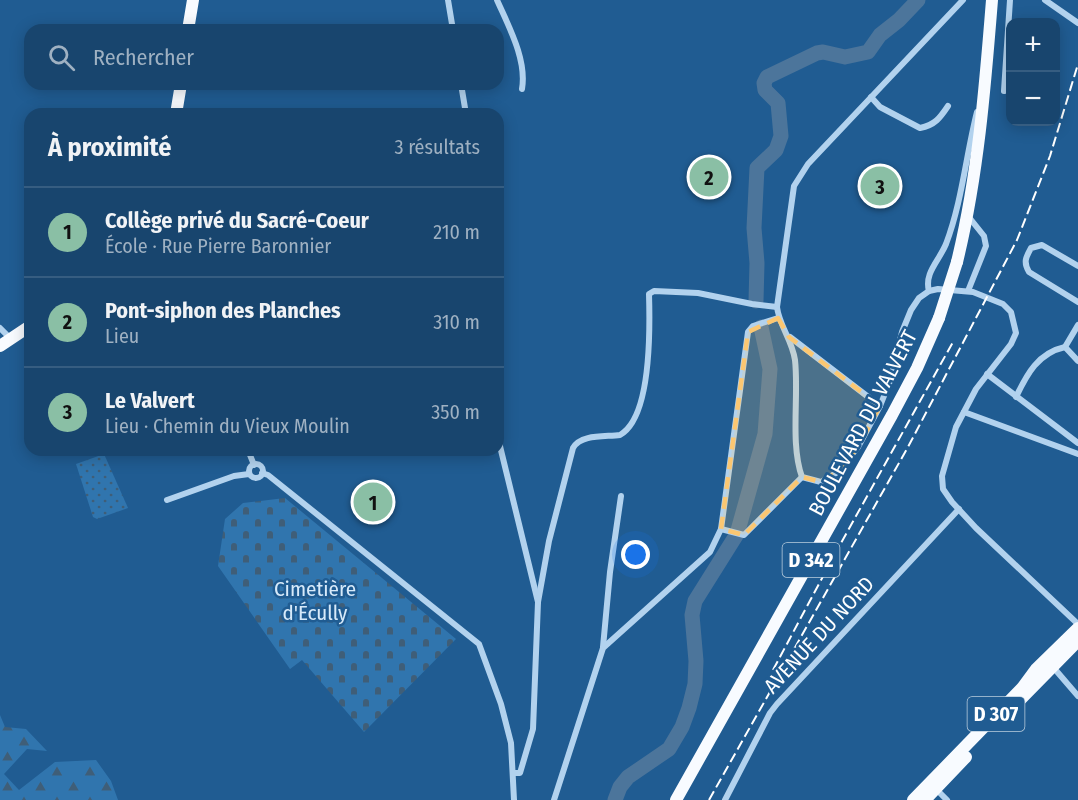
<!DOCTYPE html>
<html lang="fr">
<head>
<meta charset="utf-8">
<style>
	:root { --surface:#18456e; --page:#254f76; --text:#f1f3f6; --muted:#9fb1c2; --line:#365d81; --accent:#8abfa5 }
	body { margin:0; font-family:"Fira Sans Condensed",sans-serif; background:var(--page); color:var(--text) }
	.controls { position:absolute; right:18px; top:18px; display:grid; overflow:hidden; border-radius:12px; box-shadow:0 3px 15px #0003 }
	.controls button { width:54px; height:54px; display:grid; place-items:center; padding:0; border:0; border-bottom:2px solid var(--line); background:var(--surface); color:var(--text); font:30px sans-serif }
	.you { position:absolute; left:636px; top:555px; width:21px; height:21px; margin:-15px; border:4px solid #fff; border-radius:50%; background:#1a73e8; box-shadow:0 0 0 9px #1a73e833 }
	.badge { display:grid; place-items:center; width:39px; height:39px; border-radius:50%; background:var(--accent); color:#111; font-size:20px; font-weight:700 }
	.pin { position:absolute; translate:-50% -50%; border:3px solid #fff; box-shadow:0 2px 6px #0006 }
	.list { margin:0; padding:0; list-style:none }
	h2 { display:flex; justify-content:space-between; align-items:center; height:78px; margin:0; padding:0 24px; font-size:26px }
	h2 small { font-size:20px; font-weight:400; color:var(--muted) }
	.list li { display:grid; grid-template-columns:39px 1fr auto; gap:18px; align-items:center; box-sizing:border-box; height:90px; padding:0 24px; border-top:2px solid var(--line) }
	.list b { display:block; font-size:22px; white-space:nowrap }
	.list p { margin:0; font-size:20px; white-space:nowrap; color:var(--muted) }
	.list em { font-size:20px; font-style:normal; color:var(--muted) }
	.icon { flex:none; width:33px; height:33px; fill:none; stroke:currentColor; stroke-width:2; stroke-linecap:round; stroke-linejoin:round }
	.map { position:relative; flex:none; width:1078px; height:800px; overflow:hidden }
	.search { position:absolute; background:var(--surface); box-shadow:0 3px 15px #0003; left:24px; top:24px; width:480px; height:66px; display:flex; align-items:center; gap:15px; box-sizing:border-box; padding:0 21px; border-radius:18px; color:var(--muted); font-size:22px }
	.panel { position:absolute; background:var(--surface); box-shadow:0 3px 15px #0003; left:24px; top:108px; width:480px; height:348px; border-radius:18px }
	.map>svg:first-child { display:block }
	.grass { fill:url(#grass-dots) }
	.forest { fill:url(#forest-firs) }
	.cemetery { fill:url(#cemetery-stones) }
	.lines { fill:none; stroke-linecap:round; stroke-linejoin:round }
	.river { stroke:#4c759b; stroke-width:15 }
	.street { stroke:#b2d2ee; stroke-width:6 }
	.primary { stroke:#f8fbff; stroke-width:12 }
	.rail { stroke:#fff; stroke-width:2; stroke-dasharray:10 4.5; stroke-linecap:butt }
	.primary-bridge { stroke:#f8fbff; stroke-width:12 }
	.marked { fill:#fbc772; fill-opacity:0.2; stroke:#fbc772; stroke-width:4.5; stroke-dasharray:12 8; stroke-linejoin:round }
	.labels { text-anchor:middle; dominant-baseline:central; stroke-width:5; stroke-linejoin:round; paint-order:stroke }
	.shield { fill:#205c92; stroke:#bccede; stroke-width:1.5 }
	.shield-label { font-size:20px; font-weight:bold; fill:#fff }
	.street-label { font-size:21px; fill:#fff; stroke:#205c92 }
	.park-label { font-size:21px; fill:#d7eafa; stroke:#205c92 }
</style>
</head>
<body>
<div class="map">
<svg width="1078" height="800" viewBox="0 0 1078 800">
	<defs>
		<pattern id="grass-dots" width="8" height="8" patternUnits="userSpaceOnUse" patternTransform="scale(1.5)"><rect width="8" height="8" fill="#3075ae"/><path d="M2 2h.1M6 6h.1" fill="none" stroke="#3f5e78" stroke-width="1.8" stroke-linecap="round"/></pattern>
		<pattern id="forest-firs" width="22" height="20" patternUnits="userSpaceOnUse" patternTransform="scale(1.5)"><rect width="22" height="20" fill="#3075ae"/><path d="M5 1l3.5 6h-7zM16 11l3.5 6h-7z" fill="#3f5e78"/></pattern>
		<pattern id="cemetery-stones" width="16" height="16" patternUnits="userSpaceOnUse" patternTransform="scale(1.5)"><rect width="16" height="16" fill="#3075ae"/><path d="M2 7V4a2 2 0 0 1 4 0v3zM10 15v-3a2 2 0 0 1 4 0v3z" fill="#3f5e78"/></pattern>
	</defs>
	<rect width="100%" height="100%" fill="#205c92"/>
	<path class="grass" d="M104,454L128,508L97,519L93,517L76,464Z"/>
	<path class="forest" d="M0,715L5,727L26,729L47,751L27,749L4,774L19,790L55,762L96,760L111,781L118,800H0Z"/>
	<path class="cemetery" d="M285,498L456,639L364,732L302,660L290,669L218,566L225,519L243,503Z"/>
	<g class="lines">
		<g class="river">
			<path d="M756,301L757,263L754,228L757,168L776,150L781,136L778,103L765,90L764,83L767,77L817,53L823,52L845,57L868,52L880,35L899,20L918,0"/>
			<path d="M615,800L620,787L628,777L669,749L682,727L689,708L695,684L696,661L692,615L695,601L737,534L765,434L770,369L761,327"/>
		</g>
		<g class="street">
			<path d="M448,0L453,30"/>
			<path d="M497,0C509,27 527,60 522,89"/>
			<path d="M963,0L808,164L794,186L777,307C779,325 792,340 795,360C799,396 790,444 802,477L821,482L836,473L858,447L880,406L890,381L902,332L911,310L919,298L929,291L938,289L973,292L1003,304L1011,312L1016,333L1011,344L976,389L956,427L942,476L943,489L952,502L976,528L1078,624"/>
			<path d="M1045,0L1078,23"/>
			<path d="M461,84L466,114"/>
			<path d="M1004,91L1010,0"/>
			<path d="M871,97L880,107L920,128C935,125 940,118 948,106"/>
			<path d="M1078,266L1042,245L1031,248C1026,257 1023,262 1029,272L1078,302"/>
			<path d="M929,291C924,273 939,261 946,244C962,202 966,155 977,112"/>
			<path d="M968,291L986,246L984,236L968,216"/>
			<path d="M0,328L10,338"/>
			<path d="M790,337L880,406"/>
			<path d="M1065,347L1078,361"/>
			<path d="M987,374L1078,443"/>
			<path d="M1016,397C1027,374 1038,353 1065,347L1078,325"/>
			<path d="M964,412L1078,454"/>
			<path d="M498,438L538,602L533,729L520,773H513"/>
			<path d="M248,450L254,465"/>
			<circle cx="256" cy="471" r="7"/>
			<path d="M262,473L268,475L479,644L501,704L511,743L514,800"/>
			<path d="M167,500L234,476L249,474"/>
			<path d="M721,529L744,535L802,477"/>
			<path d="M538,602L549,541L573,448C581,434 605,437 620,435C652,417 650,327 649,294L654,291L698,293L752,304L777,307"/>
			<path d="M603,647L610,572L621,496"/>
			<path d="M1053,667L1078,696"/>
			<path d="M935,788L947,800"/>
			<path d="M554,800L603,648L710,552L721,529L748,332L753,326L778,318"/>
			<path d="M725,800L770,713L777,704L959,509"/>
		</g>
		<g class="primary">
			<path d="M188,30L193,0"/>
			<path d="M176,114L181,84"/>
			<path d="M957,262C978,176 985,88 992,0"/>
			<path d="M0,346L30,326"/>
			<path d="M1019,701L1078,641"/>
			<path d="M676,800L892,415L917,368L939,318"/>
			<path d="M913,800L1022,688L1036,669L1078,628"/>
			<path d="M925,800L966,757"/>
		</g>
		<g class="rail">
			<path d="M773,670L836,552L953,342"/>
			<path d="M709,800L908,447L1017,240L1050,156L1078,64"/>
		</g>
		<path class="primary-bridge" d="M939,318L957,262"/>
	</g>
	<path class="marked" d="M778,318L789,337L880,406L858,447L836,473L821,482L802,477L744,535L721,529L748,332Z"/>
	<g class="labels">
		<g class="shield">
			<rect x="782.5" y="543" width="57" height="34" rx="4.5"/>
			<rect x="967.5" y="697" width="57" height="34" rx="4.5"/>
		</g>
		<g class="shield-label">
			<text x="811" y="560">D 342</text>
			<text x="996" y="714">D 307</text>
		</g>
		<g class="street-label">
			<text transform="translate(863 423) rotate(-62)">BOULEVARD DU VALVERT</text>
			<text transform="translate(819 635) rotate(-47)">AVENUE DU NORD</text>
		</g>
		<g class="park-label">
			<text x="315" y="589">Cimetière<tspan x="315" dy="24">d'Écully</tspan></text>
		</g>
	</g>
</svg>
<div class="controls">
<button>+</button>
<button>−</button>
</div>
<div class="you"></div>
<div class="pin badge" style="left:373px;top:502px">1</div>
<div class="pin badge" style="left:709px;top:177px">2</div>
<div class="pin badge" style="left:880px;top:186px">3</div>
<div class="search"><svg class="icon" aria-label="search" viewBox="0 0 24 24"><circle cx="10" cy="10" r="6"/><path d="M15 15l6 6"/></svg>Rechercher</div>
<section class="panel">
<h2>À proximité<small>3 résultats</small></h2>
<ul class="list">
<li><span class="badge">1</span><div><b>Collège privé du Sacré-Coeur</b><p>École · Rue Pierre Baronnier</p></div><em>210 m</em></li>
<li><span class="badge">2</span><div><b>Pont-siphon des Planches</b><p>Lieu</p></div><em>310 m</em></li>
<li><span class="badge">3</span><div><b>Le Valvert</b><p>Lieu · Chemin du Vieux Moulin</p></div><em>350 m</em></li>
</ul>
</section>
</div>
</body>
</html>
